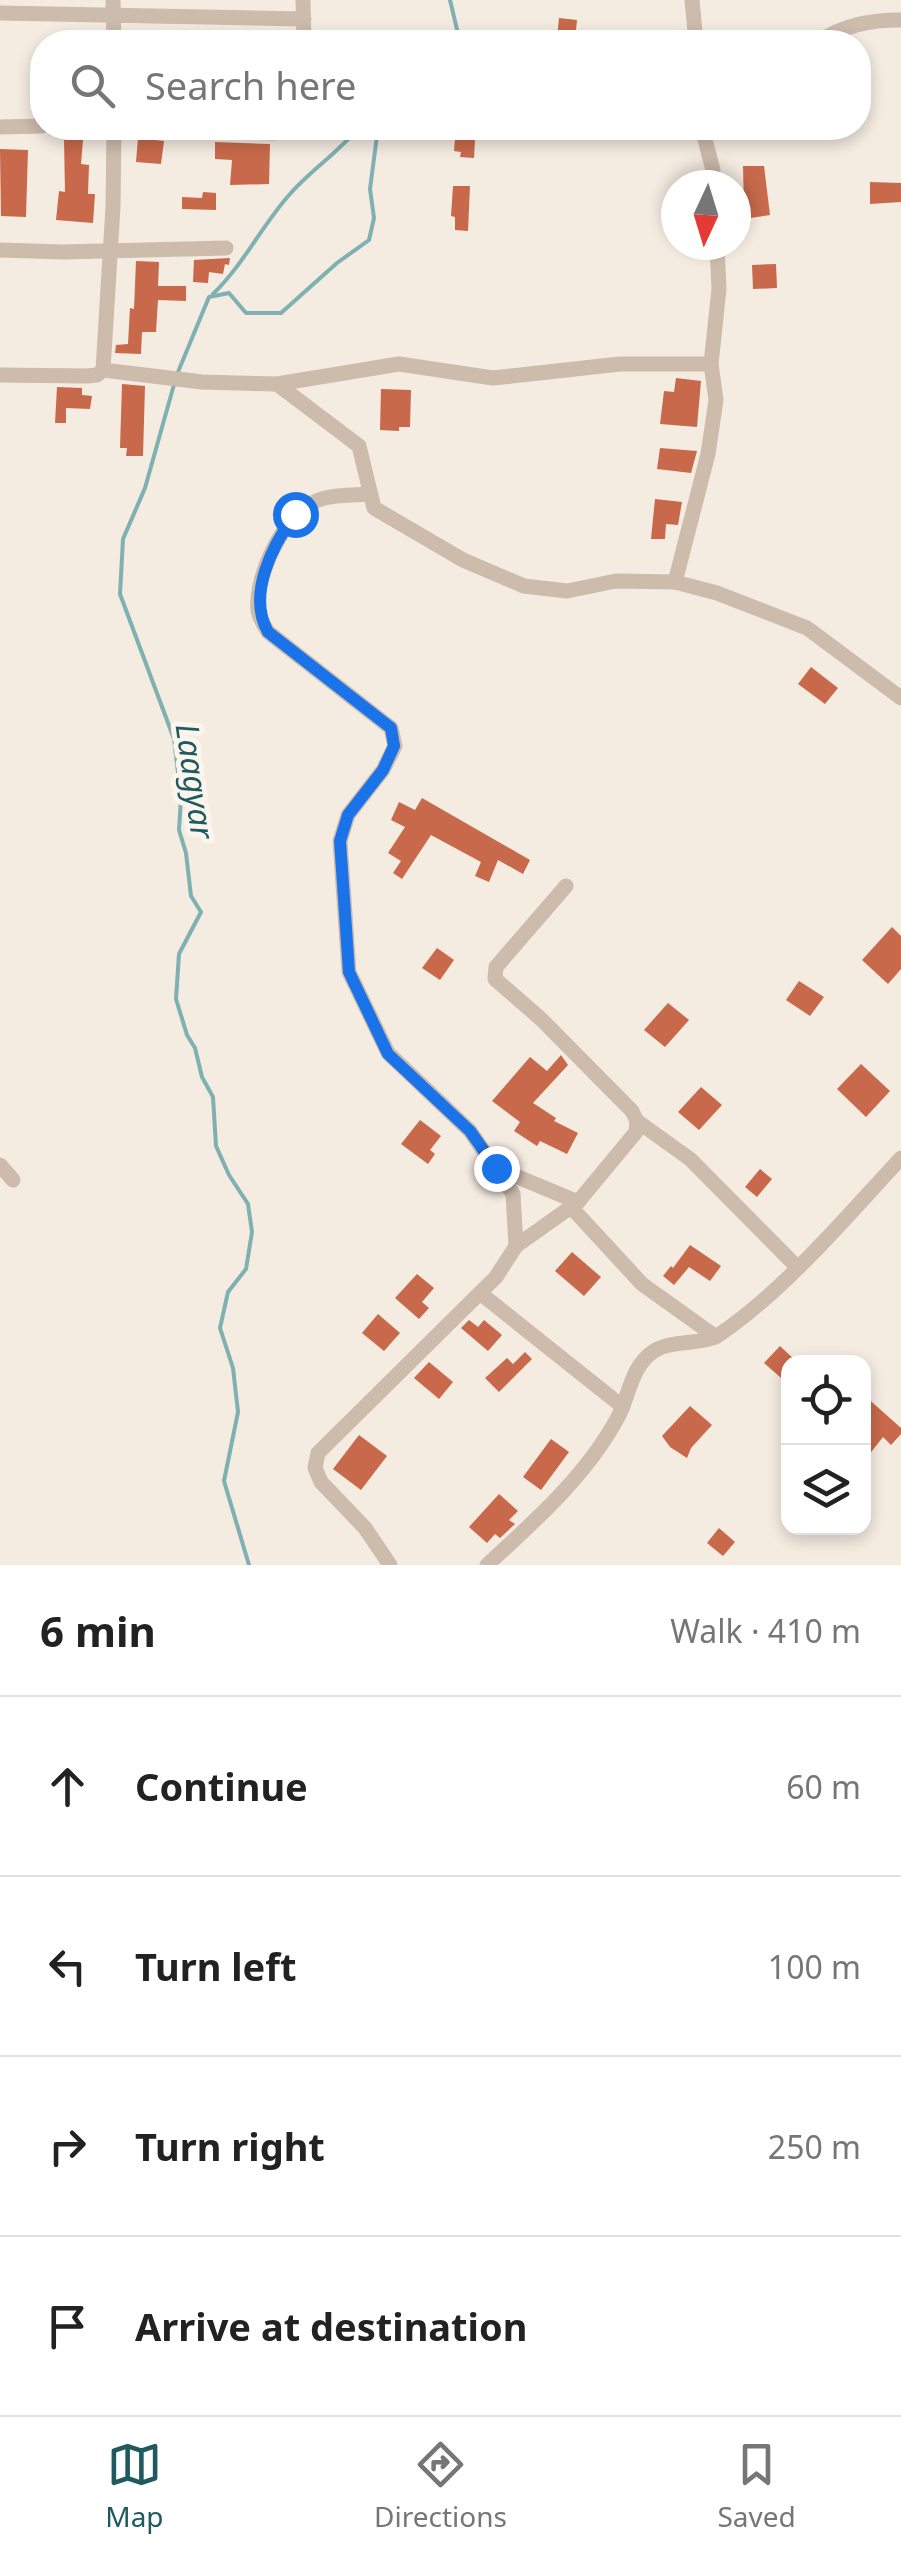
<!DOCTYPE html>
<html lang="en">
<head>
<meta charset="utf-8">
<style>
	:root { --surface:#fff; --page:#f2f2f2; --text:#222; --muted:#767676; --line:#e0e0e0; --accent:#1f5a5e }
	body { margin:0; font-family:"Noto Sans",sans-serif; background:var(--page); color:var(--text) }
	.controls { position:absolute; right:30px; bottom:30px; display:grid; overflow:hidden; border-radius:20px; box-shadow:0 5px 15px #0003 }
	.controls button { width:90px; height:90px; display:grid; place-items:center; padding:0; border:0; border-bottom:2px solid var(--line); background:var(--surface); color:var(--text); font:50px sans-serif }
	.compass { position:absolute; left:661px; top:170px; width:90px; height:90px; border-radius:50%; background:var(--surface); box-shadow:0 5px 15px #0003; rotate:184deg }
	.stop { position:absolute; width:30px; height:30px; margin:-22px; border:8px solid #1a73e8; border-radius:50%; background:#fff }
	.stop.end { background:#1a73e8; border-color:#fff; box-shadow:0 2px 10px #0008 }
	.list { margin:0; padding:0; list-style:none }
	h2 { display:flex; justify-content:space-between; align-items:center; height:130px; margin:0; padding:0 40px; font-size:42px }
	h2 small { font-size:32px; font-weight:400; color:var(--muted) }
	.list li { display:grid; grid-template-columns:65px 1fr auto; gap:30px; align-items:center; box-sizing:border-box; height:180px; padding:0 40px; border-top:2px solid var(--line) }
	.list b { display:block; font-size:38px; white-space:nowrap }
	.list em { font-size:32px; font-style:normal; color:var(--muted) }
	.icon { flex:none; width:55px; height:55px; fill:none; stroke:currentColor; stroke-width:2; stroke-linecap:round; stroke-linejoin:round }
	.map { position:relative; flex:none; width:901px; height:1565px; overflow:hidden }
	.search { position:absolute; background:var(--surface); box-shadow:0 5px 15px #0003; left:30px; right:30px; top:30px; height:110px; display:flex; align-items:center; gap:25px; box-sizing:border-box; padding:0 35px; border-radius:40px; color:var(--muted); font-size:38px }
	.sheet { height:850px; background:var(--surface) }
	nav { display:flex; justify-content:space-around; align-items:center; box-sizing:border-box; height:140px; border-top:2px solid var(--line); background:var(--surface); font-size:28px; color:var(--muted) }
	nav a { display:grid; justify-items:center; gap:5px }
	nav .on { color:var(--accent) }
	.map>svg:first-child { display:block }
	.lines { fill:none; stroke-linecap:round; stroke-linejoin:round }
	.stream { stroke:#7fb0b2; stroke-width:4 }
	.building { fill:#c8694b }
	.street { stroke:#cdbbac; stroke-width:15 }
	.route { stroke:#1a73e8; stroke-width:12 }
	.labels { text-anchor:middle; dominant-baseline:central; stroke-width:10; stroke-linejoin:round; paint-order:stroke }
	.water-label { font-size:32px; font-style:italic; fill:#1f5a5e; stroke:#fbf5ee }
</style>
</head>
<body>
<div class="map">
<svg width="901" height="1565" viewBox="0 0 901 1565">
	<rect width="100%" height="100%" fill="#f4ebe1"/>
	<g class="lines">
		<g class="stream">
			<path d="M450,0L460,42"/>
			<path d="M213,294C244,264 262,225 290,194C311,170 338,153 358,128"/>
			<path d="M178,372L209,297L229,293L246,313H281L337,263L369,240L374,218L370,189L378,128"/>
			<path d="M175,381L145,488L123,539L120,594L174,739L181,798L179,830L186,853L191,896L201,912L179,954L176,999L187,1035L195,1048L202,1077L213,1097L216,1146L229,1175L248,1204L252,1232L246,1269L228,1292L220,1328L233,1368L238,1412L224,1481L249,1565"/>
		</g>
	</g>
	<g class="building">
		<path d="M559,18L577,20L575,40L557,38Z"/>
		<path d="M342,30L356,31V42H315V32L341,34Z"/>
		<path d="M138,138L164,141L161,164L136,162Z"/>
		<path d="M455,138L475,140L474,158L460,157L461,152L454,151Z"/>
		<path d="M64,140H83L81,164L89,165L88,194H95L93,223L56,220L59,191L65,192Z"/>
		<path d="M215,142L270,144L269,184L230,185L232,160L215,159Z"/>
		<path d="M0,149L28,150L26,217L1,216Z"/>
		<path d="M743,166H764L770,215L736,220V210L744,209Z"/>
		<path d="M870,182L901,183V202L870,204Z"/>
		<path d="M453,186H470L468,231L455,230V217L451,216Z"/>
		<path d="M203,192L216,193V210L182,209V197L202,198Z"/>
		<path d="M230,258L229,265L225,264L223,274L209,272L208,283L193,282L194,260Z"/>
		<path d="M136,261L159,262L158,286H186V301L158,300L156,332H142L141,354L115,353L116,345L128,344L130,308L134,309Z"/>
		<path d="M776,264L777,288L753,289L752,265Z"/>
		<path d="M676,378L701,381L697,427L660,424L664,391L674,392Z"/>
		<path d="M122,384L145,386L143,456H126L127,448H120Z"/>
		<path d="M57,387L82,388V395L92,396L90,409L66,408V423H55Z"/>
		<path d="M381,389L411,390L410,427H399V431L380,430Z"/>
		<path d="M660,448L697,451L691,473L657,469Z"/>
		<path d="M655,499L682,502L678,525L666,524L665,539H651Z"/>
		<path d="M811,667L838,688L825,704L798,684Z"/>
		<path d="M422,798L530,860L523,874L498,860L489,882L475,876L481,862L431,835L402,879L393,873L401,861L388,853L405,827L391,820L399,802L415,810Z"/>
		<path d="M892,927L901,936V969L888,984L862,960Z"/>
		<path d="M437,948L454,960L440,980L422,968Z"/>
		<path d="M799,981L824,997L810,1016L786,1000Z"/>
		<path d="M668,1003L689,1020L665,1047L644,1030Z"/>
		<path d="M561,1055L568,1065L533,1103L556,1118L554,1121L578,1133L567,1154L540,1141L537,1146L514,1131L520,1122L492,1101L530,1057L547,1071Z"/>
		<path d="M861,1064L890,1091L866,1117L837,1089Z"/>
		<path d="M701,1087L722,1105L699,1130L678,1112Z"/>
		<path d="M420,1120L441,1136L430,1150L435,1154L428,1164L401,1144Z"/>
		<path d="M760,1169L772,1179L757,1197L745,1187Z"/>
		<path d="M690,1245L721,1266L710,1281L689,1267L674,1285L663,1276L671,1266L673,1268Z"/>
		<path d="M572,1252L601,1277L584,1296L555,1271Z"/>
		<path d="M417,1274L434,1288L422,1302L429,1308L419,1319L395,1298Z"/>
		<path d="M378,1314L400,1333L384,1351L362,1333Z"/>
		<path d="M469,1320L478,1327L484,1320L502,1335L488,1351L461,1328Z"/>
		<path d="M780,1346L797,1362H788V1384L764,1363Z"/>
		<path d="M525,1352L532,1359L499,1392L485,1378L507,1358L513,1364Z"/>
		<path d="M429,1362L453,1382L439,1399L414,1378Z"/>
		<path d="M864,1395L901,1428V1434L891,1445L883,1437L864,1461Z"/>
		<path d="M690,1406L712,1425L691,1448L687,1458L670,1447L662,1436Z"/>
		<path d="M359,1435L387,1456L361,1490L333,1469Z"/>
		<path d="M551,1439L569,1452L541,1490L523,1477Z"/>
		<path d="M499,1494L518,1511L509,1520L515,1524L500,1538L495,1534L487,1543L469,1527Z"/>
		<path d="M719,1528L735,1542L723,1556L707,1543Z"/>
	</g>
	<g class="lines">
		<g class="street">
			<path d="M113,0L114,42"/>
			<path d="M303,0L304,42"/>
			<path d="M692,0L696,42"/>
			<path d="M0,13L304,19"/>
			<path d="M818,42C845,25 869,20 901,20"/>
			<path d="M0,127L42,126"/>
			<path d="M144,128L274,133L285,128"/>
			<path d="M702,128L713,170L712,185"/>
			<path d="M0,250L63,252L226,248"/>
			<path d="M103,370L202,382L277,384L399,364L493,378L620,364H711"/>
			<path d="M0,375L87,376L97,375L103,370L113,207L114,128"/>
			<path d="M277,384L359,446L374,508L463,560L524,586L567,591L616,581L675,582L717,593L807,628L901,698"/>
			<path d="M369,494C352,496 329,494 314,502C283,517 255,576 258,610C259,618 264,625 268,632L391,728L395,746L383,770L348,815L340,841L349,972L388,1053L470,1131L513,1194L516,1246L496,1277L318,1453L315,1468L321,1482L365,1528L390,1565"/>
			<path d="M675,582L708,454L716,400L711,364L719,289L717,245"/>
			<path d="M637,1121L690,1159L796,1266"/>
			<path d="M0,1165L13,1180"/>
			<path d="M496,1168L578,1202"/>
			<path d="M571,1207L642,1284L716,1337"/>
			<path d="M516,1246L578,1202L636,1132L637,1121L632,1111L541,1019L495,979L496,967L566,886"/>
			<path d="M480,1293L623,1407"/>
			<path d="M487,1565C535,1521 587,1475 618,1417C630,1394 631,1366 654,1351C673,1339 702,1346 720,1334C786,1289 847,1216 901,1158"/>
		</g>
	</g>
	<g class="lines">
		<path class="route" d="M295,514C272,546 247,595 268,632L391,728L394,746L383,770L348,815L340,841L349,972L388,1054L470,1131L496,1168"/>
	</g>
	<g class="labels">
		<g class="water-label">
			<text transform="translate(196 781) rotate(82)">Laagyar</text>
		</g>
	</g>
</svg>
<div class="controls">
<button><svg class="icon" aria-label="locate" viewBox="0 0 24 24"><circle cx="12" cy="12" r="6"/><path d="M12 2v4M12 18v4M2 12h4M18 12h4"/></svg></button>
<button><svg class="icon" aria-label="layers" viewBox="0 0 24 24"><path d="M12 4l9 5-9 5-9-5zM3 14l9 5 9-5"/></svg></button>
</div>
<svg class="compass" viewBox="-18 -18 36 36"><path d="M0-13l5 13h-10z" fill="#e53935"/><path d="M0 13l5-13h-10z" fill="#767676"/></svg>
<div class="stop" style="left:295px;top:514px"></div>
<div class="stop end" style="left:496px;top:1168px"></div>
<div class="search"><svg class="icon" aria-label="search" viewBox="0 0 24 24"><circle cx="10" cy="10" r="6"/><path d="M15 15l6 6"/></svg>Search here</div>
</div>
<section class="sheet">
<h2>6 min<small>Walk · 410 m</small></h2>
<ul class="list">
<li><svg class="icon" aria-label="ahead" viewBox="0 0 24 24"><path d="M12 20V5M6 11l6-6 6 6"/></svg><div><b>Continue</b></div><em>60 m</em></li>
<li><svg class="icon" aria-label="left" viewBox="0 0 24 24"><path d="M17 20v-9H6M10 6l-5 5 5 5"/></svg><div><b>Turn left</b></div><em>100 m</em></li>
<li><svg class="icon" aria-label="right" viewBox="0 0 24 24"><path d="M7 20v-9h11M14 6l5 5-5 5"/></svg><div><b>Turn right</b></div><em>250 m</em></li>
<li><svg class="icon" aria-label="arrive" viewBox="0 0 24 24"><path d="M6 21V4h12l-3 4 3 4H6"/></svg><div><b>Arrive at destination</b></div></li>
</ul>
</section>
<nav>
<a class="on"><svg class="icon" aria-label="map" viewBox="0 0 24 24"><path d="M3 6l6-2 6 2 6-2v14l-6 2-6-2-6 2zM9 4v14M15 6v14"/></svg>Map</a>
<a><svg class="icon" aria-label="directions" viewBox="0 0 24 24"><path d="M12 3l9 9-9 9-9-9zM9 14v-3h6M13 9l2 2-2 2"/></svg>Directions</a>
<a><svg class="icon" aria-label="saved" viewBox="0 0 24 24"><path d="M7 4h10v16l-5-4-5 4z"/></svg>Saved</a>
</nav>
</body>
</html>
